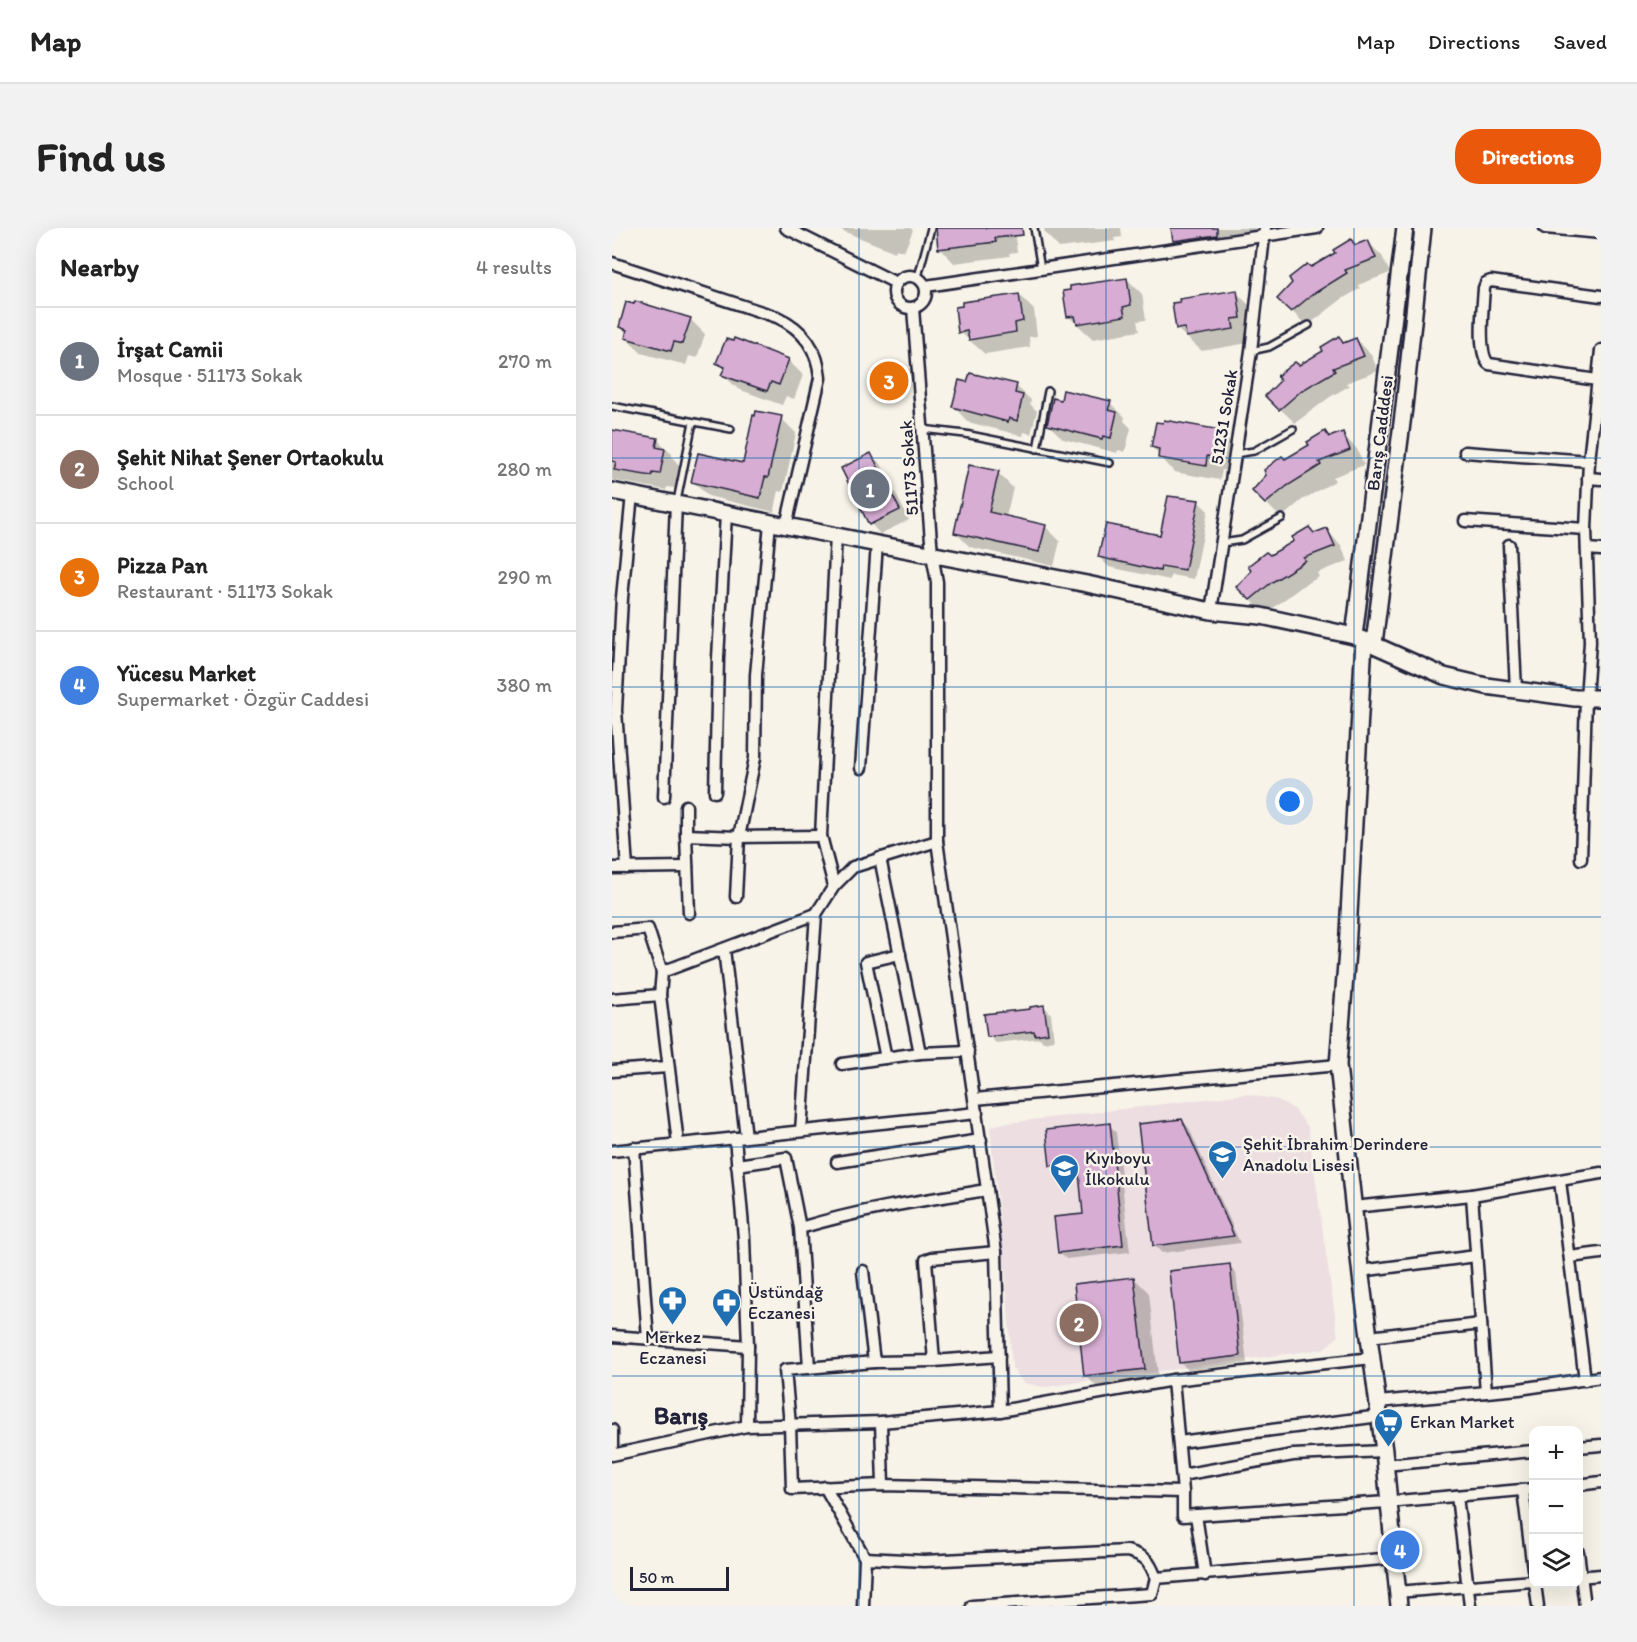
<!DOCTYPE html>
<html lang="en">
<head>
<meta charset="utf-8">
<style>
	:root { --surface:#fff; --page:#f2f2f2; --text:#222; --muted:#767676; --line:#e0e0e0; --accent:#ea580c }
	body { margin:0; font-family:Itim,sans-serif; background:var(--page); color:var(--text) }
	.controls { position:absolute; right:18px; bottom:18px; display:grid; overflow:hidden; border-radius:12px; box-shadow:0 6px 24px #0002 }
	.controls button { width:54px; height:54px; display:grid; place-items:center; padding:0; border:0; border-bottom:2px solid var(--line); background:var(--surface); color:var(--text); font:30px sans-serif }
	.scale { position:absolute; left:18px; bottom:15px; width:99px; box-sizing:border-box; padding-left:6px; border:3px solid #22223b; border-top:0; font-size:16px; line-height:21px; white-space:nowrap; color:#22223b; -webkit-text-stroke:4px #f7f3e8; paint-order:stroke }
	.you { position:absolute; left:678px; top:574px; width:21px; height:21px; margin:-15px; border:4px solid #fff; border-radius:50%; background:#1a73e8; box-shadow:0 0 0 9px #1a73e833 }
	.badge { display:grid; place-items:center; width:39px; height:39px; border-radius:50%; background:var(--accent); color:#fff; font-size:20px; font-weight:700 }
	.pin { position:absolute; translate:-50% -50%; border:3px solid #fff; box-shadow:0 2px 6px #0006 }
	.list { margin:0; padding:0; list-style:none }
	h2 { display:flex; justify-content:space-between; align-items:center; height:78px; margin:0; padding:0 24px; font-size:26px }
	h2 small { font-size:20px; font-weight:400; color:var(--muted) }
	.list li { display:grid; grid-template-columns:39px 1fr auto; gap:18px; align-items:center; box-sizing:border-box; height:108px; padding:0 24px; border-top:2px solid var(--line) }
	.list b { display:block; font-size:22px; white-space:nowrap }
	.list p { margin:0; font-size:20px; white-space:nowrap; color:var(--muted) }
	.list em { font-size:20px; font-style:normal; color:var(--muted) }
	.icon { flex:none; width:33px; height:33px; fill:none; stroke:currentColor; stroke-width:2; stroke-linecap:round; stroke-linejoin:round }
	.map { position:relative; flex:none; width:989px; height:1378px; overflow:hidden; border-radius:24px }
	header { display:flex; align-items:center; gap:36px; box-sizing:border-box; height:84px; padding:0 30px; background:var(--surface); border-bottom:2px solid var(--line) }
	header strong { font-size:28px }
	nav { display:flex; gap:33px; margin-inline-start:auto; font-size:21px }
	.intro { display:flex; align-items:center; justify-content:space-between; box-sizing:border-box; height:144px; padding:0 36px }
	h1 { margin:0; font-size:42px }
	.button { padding:15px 27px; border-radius:24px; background:var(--accent); color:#fff; font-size:21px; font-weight:700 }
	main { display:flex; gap:36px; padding:0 36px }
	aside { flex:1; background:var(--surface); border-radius:24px; box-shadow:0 6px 24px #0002 }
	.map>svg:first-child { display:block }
	.built { fill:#eddee2 }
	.shadow { fill:#0003 }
	.building { fill:#d7add3; stroke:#22223b; stroke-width:1.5 }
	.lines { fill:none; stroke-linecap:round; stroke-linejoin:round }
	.service-casing { stroke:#22223b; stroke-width:10 }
	.minor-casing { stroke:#22223b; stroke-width:15 }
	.secondary-casing { stroke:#22223b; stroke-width:20 }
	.service { stroke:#f7f3e8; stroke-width:5 }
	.minor { stroke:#f7f3e8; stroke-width:10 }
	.secondary { stroke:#f7f3e8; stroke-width:15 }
	.grid { fill:none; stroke:#1f6fb2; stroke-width:1.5; stroke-opacity:0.55 }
	.labels { text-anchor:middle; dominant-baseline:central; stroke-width:5; stroke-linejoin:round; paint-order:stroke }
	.street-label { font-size:18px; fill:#22223b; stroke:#f7f3e8 }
	.poi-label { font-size:18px; fill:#22223b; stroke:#f7f3e8; text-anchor:start }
	.district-label { font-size:24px; font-weight:bold; fill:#22223b; stroke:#f7f3e8 }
</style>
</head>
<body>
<header>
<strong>Map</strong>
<nav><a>Map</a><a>Directions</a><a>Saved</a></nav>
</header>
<div class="intro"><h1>Find us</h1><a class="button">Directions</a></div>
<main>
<aside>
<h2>Nearby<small>4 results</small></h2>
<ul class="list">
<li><span class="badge" style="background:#6b7280">1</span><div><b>İrşat Camii</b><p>Mosque · 51173 Sokak</p></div><em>270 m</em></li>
<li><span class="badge" style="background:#8d6e63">2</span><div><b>Şehit Nihat Şener Ortaokulu</b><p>School</p></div><em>280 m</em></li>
<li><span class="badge" style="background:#e8710a">3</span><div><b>Pizza Pan</b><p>Restaurant · 51173 Sokak</p></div><em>290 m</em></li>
<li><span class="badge" style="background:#3f7fe0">4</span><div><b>Yücesu Market</b><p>Supermarket · Özgür Caddesi</p></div><em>380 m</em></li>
</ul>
</aside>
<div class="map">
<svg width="989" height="1378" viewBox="0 0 989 1378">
	<rect width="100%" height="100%" fill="#f7f3e8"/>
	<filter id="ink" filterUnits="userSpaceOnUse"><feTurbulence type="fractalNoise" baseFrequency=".0167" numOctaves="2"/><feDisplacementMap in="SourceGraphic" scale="12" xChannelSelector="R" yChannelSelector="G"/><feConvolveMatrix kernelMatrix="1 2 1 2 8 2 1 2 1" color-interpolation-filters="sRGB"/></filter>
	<g filter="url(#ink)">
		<path class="built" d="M634,866L666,872L682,881L696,899L726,1109L711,1121L432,1159L412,1155L400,1140L394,1050L378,900L386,896Z"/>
		<g class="shadow">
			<path d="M228,0H298L301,2L292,24L284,21L283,24L231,3Z"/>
			<path d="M325,0H402L405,24L397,25L398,28L342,35L328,20Z"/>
			<path d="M432,0H509L510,9L502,10L503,13L447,20L433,5Z"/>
			<path d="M561,0H655L636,14V17L577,27L562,12Z"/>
			<path d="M756,14L770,28L778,45L746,57L749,60L730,71L695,98L667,71L699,41Z"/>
			<path d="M515,51L530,66L534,92L525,93L527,103L481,111L456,88Z"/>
			<path d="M624,64L639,79L643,104L635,105L636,115L590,123L565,101Z"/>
			<path d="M407,67L422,82L425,108L417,109L418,119L373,126L348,104Z"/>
			<path d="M78,91L93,106L85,130L77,128L74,137L29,125L15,110L16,106L8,99Z"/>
			<path d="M726,110L732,116L744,111L759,126L766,143L734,155L737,158L718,169L683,195L655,168L687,139L713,123Z"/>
			<path d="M176,132L191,147L182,171L174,168L170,177L126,161L111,147L113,142L106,135Z"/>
			<path d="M404,158L419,172L418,176L425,183L419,206L412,204L411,208L356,194L342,179Z"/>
			<path d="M450,174L498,175L513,189L512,193L519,200L513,224L506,222L505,225L451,211L436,196Z"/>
			<path d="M169,190L184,205L171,264L167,263L162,284L96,268L81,253L132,237Z"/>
			<path d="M0,204L46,212L60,226V229L67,237L63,260L55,259L54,262L0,252Z"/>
			<path d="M608,204L623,219L618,244L610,242L608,252L562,244L540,219Z"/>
			<path d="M713,204L719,210L730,206L745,221L752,237L721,249L723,253L690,272L669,290L642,263L699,218Z"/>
			<path d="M259,227L269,236L297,292L268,306L259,296L231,241Z"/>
			<path d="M386,245L401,260L394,289L433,298L448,313L442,338L358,319L343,304Z"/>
			<path d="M586,273L596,283L582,351L559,347L558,352L497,339L487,329L549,308Z"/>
			<path d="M714,302L729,317L736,333L705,345L707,349L689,359L653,386L626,359L657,329Z"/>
			<path d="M432,778L439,786L442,812L431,814L428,810L384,815L377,808L420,782Z"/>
			<path d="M570,892L577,900L628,1015L550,1025L543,1018Z"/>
			<path d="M497,897L504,904L518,1024L454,1031L447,1024L473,987L468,942L447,944L439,937Z"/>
			<path d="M617,1037L624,1045L635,1135L576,1142L569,1135Z"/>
			<path d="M522,1050L537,1065L547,1156L488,1162L474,1148Z"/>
		</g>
		<g class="building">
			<path d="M324,0H410L411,7L383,10L384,14L326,21Z"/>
			<path d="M559,0H605V7L561,13Z"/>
			<path d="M739,11L743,17L756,12L764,30L733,42L735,45L701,66L679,84L665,71L680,55L677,50L695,36L699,39L723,25L721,22Z"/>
			<path d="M515,50L519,77L511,79L513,88L465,96L463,88L455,89L451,63L458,62V58Z"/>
			<path d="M625,62L629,90L620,91L622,101L574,109L573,100L564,101L560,75L568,74L567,71Z"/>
			<path d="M407,66L411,93L403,95L404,104L357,112L355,103L346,105L343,79L350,78V74Z"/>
			<path d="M23,73L79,90L70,116L62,114L59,123L13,110L15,102L7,99L14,74L22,76Z"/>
			<path d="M727,108L731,115L744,110L752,128L721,140L723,143L689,163L667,182L653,168L668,153L665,148L683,134L687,137L711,123L709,119Z"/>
			<path d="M122,110L177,131L167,157L159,154L155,163L109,147L113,139L104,135L114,111L121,113Z"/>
			<path d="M358,145L405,156L403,165L411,167L405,193L397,190L396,194L340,179L347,152L355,154Z"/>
			<path d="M451,162L499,173L496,182L505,184L499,210L491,208L490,211L435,197L441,170L449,172Z"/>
			<path d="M144,183L170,188L156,250L153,249L148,270L79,254L86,225L131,235L141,187L143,188Z"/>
			<path d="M552,192L609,202L604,230L595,228L594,238L546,230L547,221L539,219L544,194L551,195Z"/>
			<path d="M0,202L46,210L44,219L53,221L48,246L41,245L40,248L2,242L4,234L0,233Z"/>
			<path d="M713,203L717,209L731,204L738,222L707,234L709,237L675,258L653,276L640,263L654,247L652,242L670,228L673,231L697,217L695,214Z"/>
			<path d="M259,225L288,282L257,297L229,240Z"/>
			<path d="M357,237L387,243L377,284L434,297L427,324L342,305Z"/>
			<path d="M556,268L587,272L573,342L549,338L548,343L486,329L494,296L548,307Z"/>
			<path d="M697,299L702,305L715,300L723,318L692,330L694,333L660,354L638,372L624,359L639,343L636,338L654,324L658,327L682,313L680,309Z"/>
			<path d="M432,777L436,805L423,807L422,803L375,809L372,786L418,781V779Z"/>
			<path d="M570,891L622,1008L541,1018L526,896Z"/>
			<path d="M498,895L511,1017L446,1025L442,989L471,986L466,935L438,938L434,902Z"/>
			<path d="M618,1036L628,1128L567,1135L557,1043Z"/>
			<path d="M522,1049L533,1141L472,1148L462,1056Z"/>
		</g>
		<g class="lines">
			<defs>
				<g id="service">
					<path d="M422,0L429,41"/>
					<path d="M306,49L319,0"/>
					<path d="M639,123L657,119L697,97"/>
					<path d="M0,178L119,201"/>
					<path d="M310,201L353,206L498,235"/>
					<path d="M425,221L436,163"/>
					<path d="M623,226L642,223L681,201"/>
					<path d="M65,273L81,194"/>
					<path d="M610,315L630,312L670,290"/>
				</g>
				<g id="minor">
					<path d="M174,0L284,55"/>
					<path d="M933,0L989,5"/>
					<path d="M0,35L165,89C191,101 206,121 208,150L174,298"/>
					<circle cx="298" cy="64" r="16"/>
					<path d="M314,58L705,0"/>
					<path d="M301,80L320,326L325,354V613L384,1024L388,1183"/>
					<path d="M985,152L877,136C865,126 871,77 872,60L874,55L879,53L989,68"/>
					<path d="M853,224L977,233"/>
					<path d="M976,250L989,251"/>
					<path d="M853,293L974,301"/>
					<path d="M897,317L904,462"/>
					<path d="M975,321L989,322"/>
					<path d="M599,383L639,123L653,0"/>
					<path d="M249,540L265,316"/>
					<path d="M103,564L106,430L114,286"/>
					<path d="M52,569L64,275"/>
					<path d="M74,578V607L77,685"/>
					<path d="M74,607L127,609L209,608"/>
					<path d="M268,630L308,825"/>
					<path d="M969,631L974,470L978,414L974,301L977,233L989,122"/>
					<path d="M0,640L75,639"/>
					<path d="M15,640L4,482L10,370L20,266"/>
					<path d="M222,658L209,608L224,307"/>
					<path d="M124,669L127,609L143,530L144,447L158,295"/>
					<path d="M0,704L36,701L50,744"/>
					<path d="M112,721L134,909"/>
					<path d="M0,771L48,767"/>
					<path d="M274,830L254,734L288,726"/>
					<path d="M230,836L308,825L356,823"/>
					<path d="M0,843L56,839"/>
					<path d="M363,871L726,837"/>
					<path d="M189,903L204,686"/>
					<path d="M123,910L132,1010L136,1118L135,1198"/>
					<path d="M66,915L48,767L50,744L204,686L222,658L241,639L325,613"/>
					<path d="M22,920L36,1111"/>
					<path d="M0,923L365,885"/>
					<path d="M225,934L369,912"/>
					<path d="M125,937L174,930L188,1000L197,1140"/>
					<path d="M948,953L973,1152"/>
					<path d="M860,967L874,1164"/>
					<path d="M741,979L860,967L989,945"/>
					<path d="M188,1000C250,981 312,972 375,962"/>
					<path d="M958,1029L989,1025"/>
					<path d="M251,1043L262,1134"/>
					<path d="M748,1043L864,1028"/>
					<path d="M0,1108L136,1118"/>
					<path d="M757,1109L869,1096"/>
					<path d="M387,1128L322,1133L262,1134L173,1142L178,1197L180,1261L271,1257L571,1264"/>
					<path d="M322,1133L314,1032L320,1030L384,1024"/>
					<path d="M561,1152L571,1264V1288L775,1274L921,1261"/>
					<path d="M766,1174L907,1161L989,1149"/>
					<path d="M269,1194L271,1257"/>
					<path d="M0,1202V1218"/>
					<path d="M567,1214L768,1188"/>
					<path d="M966,1219L989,1217"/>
					<path d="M0,1227L135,1198L269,1194L388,1183L561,1152L760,1130"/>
					<path d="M773,1237L921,1223"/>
					<path d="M570,1247L681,1227L772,1223"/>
					<path d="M966,1257L989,1254"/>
					<path d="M213,1259L253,1330L251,1378"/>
					<path d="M911,1262L921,1341"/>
					<path d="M845,1268L858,1378"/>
					<path d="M584,1287L593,1347"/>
					<path d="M966,1324L973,1378"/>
					<path d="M253,1330L312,1333L515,1323C534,1328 537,1332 544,1350L782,1330"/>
					<path d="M966,1349L989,1347"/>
					<path d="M923,1356L926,1378"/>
					<path d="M785,1364L921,1353"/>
					<path d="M360,1378L540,1366L544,1350"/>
				</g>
				<g id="secondary">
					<path d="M0,263L265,316L475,356L599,383L649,388L742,408L832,448L874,458L963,470H989"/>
					<path d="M742,408L793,0"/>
					<path d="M752,412L735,723L726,837L749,1048L772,1223L787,1378"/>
					<path d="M762,415L792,179L811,0"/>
				</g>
			</defs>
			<use href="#service" class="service-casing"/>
			<use href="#minor" class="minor-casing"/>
			<use href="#secondary" class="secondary-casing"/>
			<use href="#service" class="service"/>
			<use href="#minor" class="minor"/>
			<use href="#secondary" class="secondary"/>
		</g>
	</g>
	<path class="grid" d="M247,0V1378M494,0V1378M742,0V1378M0,230H989M0,459H989M0,689H989M0,919H989M0,1148H989"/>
	<defs>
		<symbol id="school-pin" viewBox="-11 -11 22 30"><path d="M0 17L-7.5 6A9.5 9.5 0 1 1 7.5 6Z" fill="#1f6fb2" stroke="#f7f3e8"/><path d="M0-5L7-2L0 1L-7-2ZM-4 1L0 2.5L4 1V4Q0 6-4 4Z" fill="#fff"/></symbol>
		<symbol id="pharmacy-pin" viewBox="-11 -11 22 30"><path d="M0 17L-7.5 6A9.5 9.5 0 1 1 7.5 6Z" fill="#1f6fb2" stroke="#f7f3e8"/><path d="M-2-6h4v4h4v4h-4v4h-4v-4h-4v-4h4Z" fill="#fff"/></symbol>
		<symbol id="supermarket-pin" viewBox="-11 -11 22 30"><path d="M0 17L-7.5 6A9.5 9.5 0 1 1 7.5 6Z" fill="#1f6fb2" stroke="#f7f3e8"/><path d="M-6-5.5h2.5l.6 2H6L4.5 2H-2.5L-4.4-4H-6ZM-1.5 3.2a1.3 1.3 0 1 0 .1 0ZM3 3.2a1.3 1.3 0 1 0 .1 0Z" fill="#fff"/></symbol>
	</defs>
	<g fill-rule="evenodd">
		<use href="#school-pin" x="594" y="910" width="33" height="45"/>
		<use href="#school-pin" x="436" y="924" width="33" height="45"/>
		<use href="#pharmacy-pin" x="44" y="1056" width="33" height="45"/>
		<use href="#pharmacy-pin" x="98" y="1058" width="33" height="45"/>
		<use href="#supermarket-pin" x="760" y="1178" width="33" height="45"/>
	</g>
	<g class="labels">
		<g class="street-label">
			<text transform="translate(612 189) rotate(-81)">51231 Sokak</text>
			<text transform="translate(768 205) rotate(-83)">Barış Cadddesi</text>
			<text transform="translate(297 240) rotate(-94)">51173 Sokak</text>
		</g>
		<g class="poi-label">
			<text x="631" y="916">Şehit İbrahim Derindere<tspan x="631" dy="21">Anadolu Lisesi</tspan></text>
			<text x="473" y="930">Kıyıboyu<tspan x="473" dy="21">İlkokulu</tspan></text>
			<text x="136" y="1064">Üstündağ<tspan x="136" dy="21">Eczanesi</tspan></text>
			<text x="61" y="1109" text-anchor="middle">Merkez<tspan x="61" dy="21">Eczanesi</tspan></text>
			<text x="798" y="1194">Erkan Market</text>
		</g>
		<g class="district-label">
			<text x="69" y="1187">Barış</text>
		</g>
	</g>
</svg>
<div class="controls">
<button>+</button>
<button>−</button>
<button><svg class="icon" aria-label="layers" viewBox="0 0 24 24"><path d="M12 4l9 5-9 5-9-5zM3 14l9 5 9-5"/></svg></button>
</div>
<div class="scale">50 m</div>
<div class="you"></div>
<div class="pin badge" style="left:258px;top:261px;background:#6b7280">1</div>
<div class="pin badge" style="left:467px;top:1095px;background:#8d6e63">2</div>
<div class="pin badge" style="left:277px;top:153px;background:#e8710a">3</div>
<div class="pin badge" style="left:788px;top:1322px;background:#3f7fe0">4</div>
</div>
</main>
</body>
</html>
